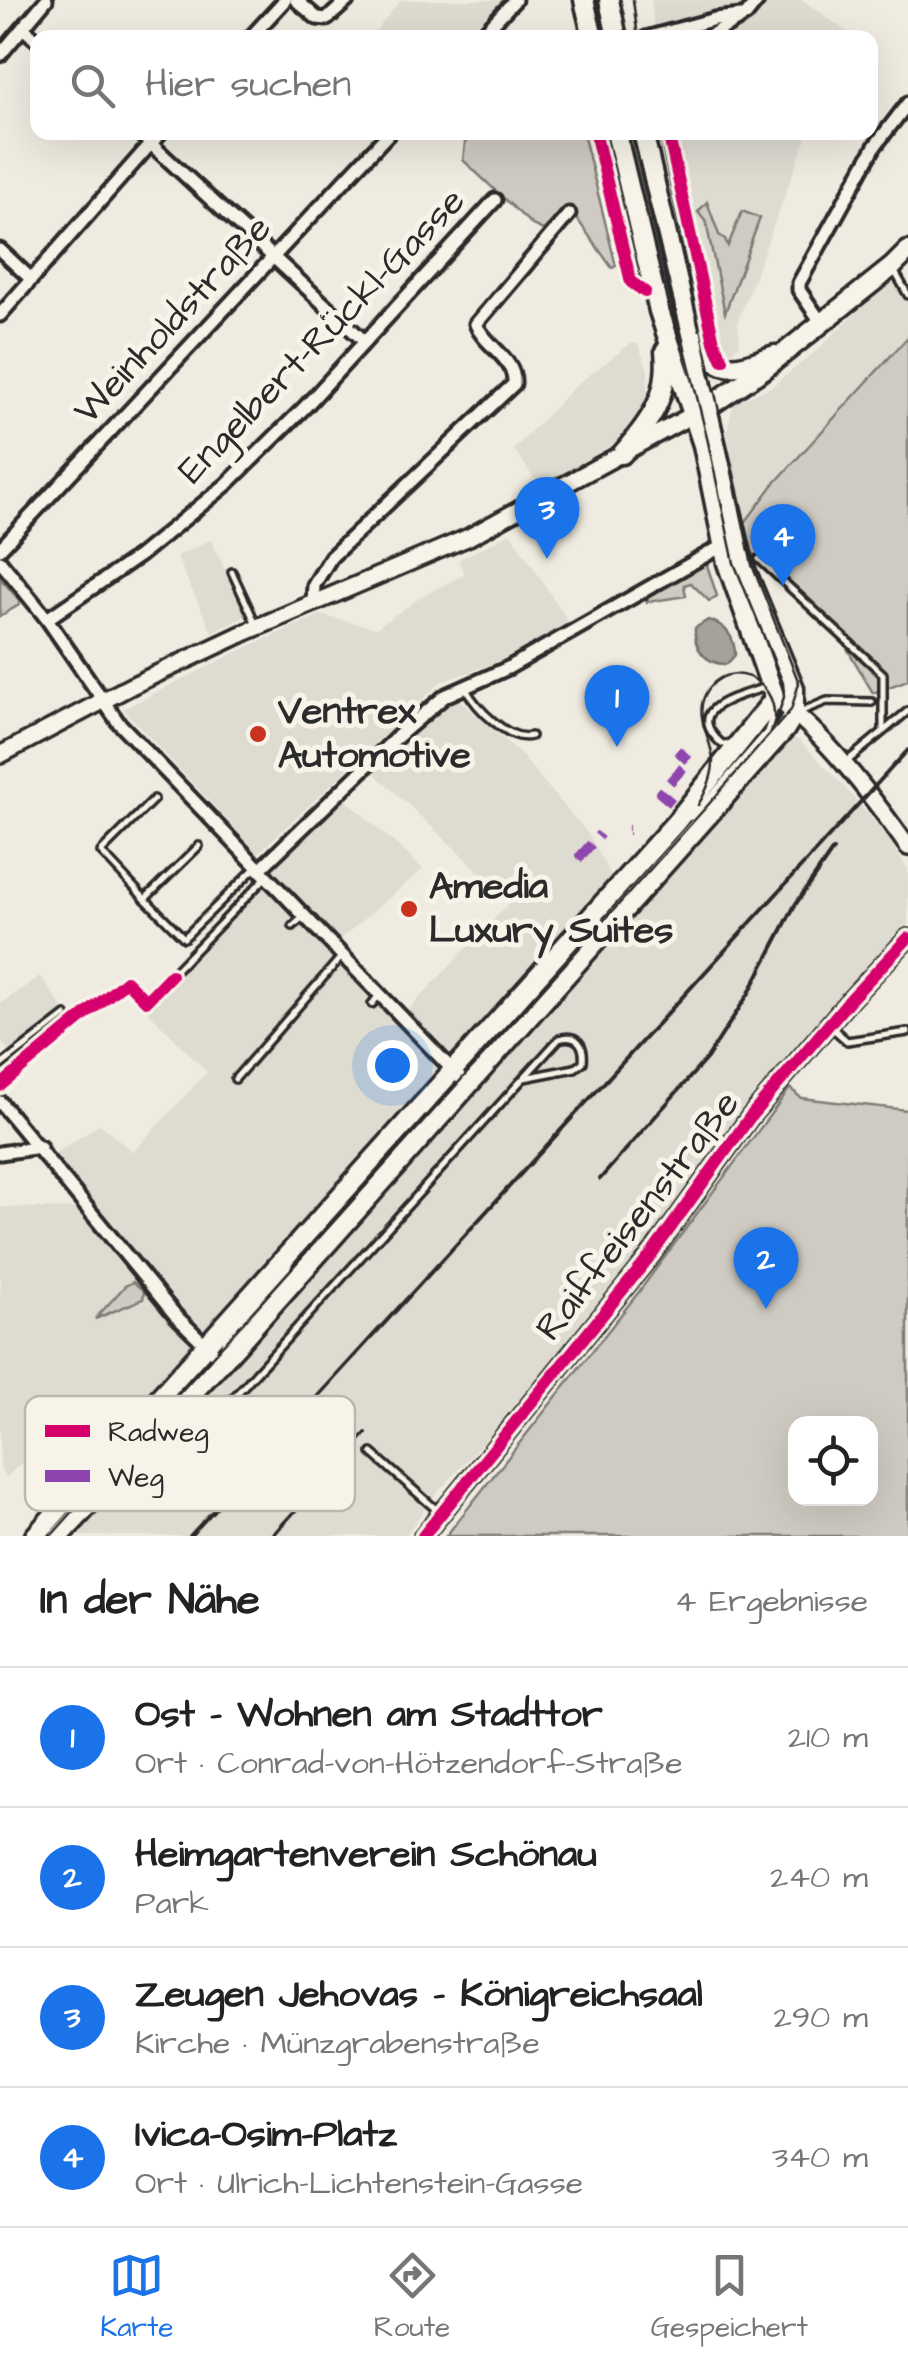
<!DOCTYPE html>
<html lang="de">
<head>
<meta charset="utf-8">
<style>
	:root { --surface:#fff; --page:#f2f2f2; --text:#222; --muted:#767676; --line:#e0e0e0; --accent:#1a73e8 }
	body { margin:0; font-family:"Architects Daughter",sans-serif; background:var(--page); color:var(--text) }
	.controls { position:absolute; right:30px; bottom:30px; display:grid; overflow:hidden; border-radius:20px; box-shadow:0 10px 40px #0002 }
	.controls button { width:90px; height:90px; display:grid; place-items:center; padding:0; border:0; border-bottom:2px solid var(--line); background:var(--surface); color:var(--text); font:50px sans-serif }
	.you { position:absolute; left:392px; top:1065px; width:35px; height:35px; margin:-25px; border:8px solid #fff; border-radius:50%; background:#1a73e8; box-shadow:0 0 0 15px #1a73e833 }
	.badge { display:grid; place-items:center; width:65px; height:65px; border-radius:50%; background:var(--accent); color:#fff; font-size:32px; font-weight:700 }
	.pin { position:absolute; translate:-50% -82px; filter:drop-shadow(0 2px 5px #0008) }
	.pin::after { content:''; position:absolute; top:52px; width:35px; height:30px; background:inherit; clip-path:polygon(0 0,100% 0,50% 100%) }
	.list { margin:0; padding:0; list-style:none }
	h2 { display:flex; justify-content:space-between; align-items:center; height:130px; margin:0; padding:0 40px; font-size:42px }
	h2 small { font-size:32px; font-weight:400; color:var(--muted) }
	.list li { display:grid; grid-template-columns:65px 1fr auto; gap:30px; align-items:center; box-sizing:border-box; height:140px; padding:0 40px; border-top:2px solid var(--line) }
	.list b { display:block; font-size:38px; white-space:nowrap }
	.list p { margin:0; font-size:32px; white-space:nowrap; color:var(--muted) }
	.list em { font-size:32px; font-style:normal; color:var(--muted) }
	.icon { flex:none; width:55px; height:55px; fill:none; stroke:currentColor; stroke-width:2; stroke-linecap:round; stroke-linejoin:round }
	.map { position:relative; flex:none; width:908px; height:1536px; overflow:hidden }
	.search { position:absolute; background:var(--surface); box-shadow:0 10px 40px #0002; left:30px; right:30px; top:30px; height:110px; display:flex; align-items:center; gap:25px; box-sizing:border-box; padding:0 35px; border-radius:20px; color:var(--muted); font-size:38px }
	.sheet { height:690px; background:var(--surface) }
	nav { display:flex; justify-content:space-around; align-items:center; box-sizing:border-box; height:140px; border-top:2px solid var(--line); background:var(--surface); font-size:28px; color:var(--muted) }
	nav a { display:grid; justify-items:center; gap:5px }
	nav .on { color:var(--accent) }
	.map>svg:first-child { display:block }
	.built { fill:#dedbd1 }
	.green { fill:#cfcbc2; stroke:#7d7b76; stroke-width:2.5; fill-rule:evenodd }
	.water { fill:#a4a29a; stroke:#74726e; stroke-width:2.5 }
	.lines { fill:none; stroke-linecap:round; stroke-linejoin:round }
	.lane-casing { stroke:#2b2b2b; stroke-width:12 }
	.street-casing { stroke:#2b2b2b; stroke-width:19 }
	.secondary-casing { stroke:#2b2b2b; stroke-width:22 }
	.primary-casing { stroke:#2b2b2b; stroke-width:25 }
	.lane { stroke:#f7f3e8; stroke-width:5 }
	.street { stroke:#f7f3e8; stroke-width:11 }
	.secondary { stroke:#f7f3e8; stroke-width:15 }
	.primary { stroke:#f7f3e8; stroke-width:18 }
	.tram { stroke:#2b2b2b; stroke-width:2.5 }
	.rail { stroke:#2b2b2b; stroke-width:4 }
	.quiet { stroke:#8e44ad; stroke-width:10; stroke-dasharray:20 10; stroke-linecap:butt }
	.cycleway-casing { stroke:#f7f3e8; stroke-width:19 }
	.cycleway { stroke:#d6006c; stroke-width:12 }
	.poi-dot { fill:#c8321e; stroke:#f7f3e8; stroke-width:4 }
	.labels { text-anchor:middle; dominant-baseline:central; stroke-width:10; stroke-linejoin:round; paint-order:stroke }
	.street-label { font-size:38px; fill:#2b2b2b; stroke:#f7f3e8 }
	.poi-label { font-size:38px; font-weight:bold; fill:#2b2b2b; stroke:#f7f3e8; text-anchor:start }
	.key { fill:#f7f3e8; stroke:#bab7af; stroke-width:2.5 }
	.key-label { font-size:28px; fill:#2b2b2b }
</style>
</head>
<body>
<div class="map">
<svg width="908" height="1536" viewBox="0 0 908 1536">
	<rect width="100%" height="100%" fill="#efebe0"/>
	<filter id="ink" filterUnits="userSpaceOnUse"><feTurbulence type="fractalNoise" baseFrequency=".01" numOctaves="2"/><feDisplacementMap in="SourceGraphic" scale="20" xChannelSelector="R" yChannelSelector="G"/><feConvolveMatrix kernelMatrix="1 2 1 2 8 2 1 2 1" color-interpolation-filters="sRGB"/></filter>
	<g filter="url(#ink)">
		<g class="built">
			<path d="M401,0H515L479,37L370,38Z"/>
			<path d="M651,0H803L854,37H655Z"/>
			<path d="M664,133H808L738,321L740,344L727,355L711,352Z"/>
			<path d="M896,275L908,295V337L773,485L744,524L727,432L733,404L771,387L814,353Z"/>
			<path d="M631,343L638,344L648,370L647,405L615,443L539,486L514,449L575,386Z"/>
			<path d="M511,533L570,624L508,658L441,682L258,853L123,709L243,649L320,615L376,628L424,595L465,574L458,560Z"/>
			<path d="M211,540L247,616L212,632L176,556Z"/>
			<path d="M456,697L521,755L589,835L613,879L436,1082L113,1434L87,1459L52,1435L6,1477L0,1469V1207L84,1209L47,1159L100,1124L133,1152L207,1072L124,987L24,1072L0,1039V1004L40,976L72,1021L127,975L154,1002L194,952L266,877L272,864L343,797L423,869L339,940L408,1010L511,901L372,771Z"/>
			<path d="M792,739L799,740L842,784L884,833L908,869V927L761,1089L719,1140L659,1231L560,1358L435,1495L405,1536H72L551,1007L784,743Z"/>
		</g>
		<g class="green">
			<path d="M471,133H583L616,266L612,268L570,209L567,208L543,230L532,225L463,160L465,143Z"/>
			<path d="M625,133H630L691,386L672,323Z"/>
			<path d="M661,133H665L704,305L698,293Z"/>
			<path d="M707,202L719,235L725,239L728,246L742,211L760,218L725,313L706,222L698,212Z"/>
			<path d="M908,337V680L873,693L844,643L751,551L744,524L773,485Z"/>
			<path d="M706,562L717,596L709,601L691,583L684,585L686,596L647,602L648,597Z"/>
			<path d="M0,578L19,600V605L0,616Z"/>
			<path d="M790,1088L801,1098L908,1110V1536H446L638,1293ZM796,1424H870V1498H796Z"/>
			<path d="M133,1282L144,1291L143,1299L95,1319L125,1286Z"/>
		</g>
		<path class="water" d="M708,620C725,624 735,637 735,655L727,664C706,665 693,648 695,628Z"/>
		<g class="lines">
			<defs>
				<g id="lane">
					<path d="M895,272L908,295"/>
					<path d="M759,559L883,674V730"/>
					<path d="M232,572L256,624"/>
					<path d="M466,689C476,708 509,742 531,736"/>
					<path d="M797,713L827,701L872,702"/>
					<path d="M733,744H722C680,707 741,696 766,687"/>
					<path d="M845,763L908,711"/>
					<path d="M688,818L694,816L767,732L775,707"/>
					<path d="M199,846L145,899L184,938L256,867"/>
					<path d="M145,899L101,852L154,799"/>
					<path d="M293,926L304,916"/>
					<path d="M171,975L266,877"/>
					<path d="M372,1004L379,995"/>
					<path d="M831,1027L847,1041L908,1032"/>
					<path d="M0,1066L66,1015"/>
					<path d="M235,1079L342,956"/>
					<path d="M222,1350L225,1341L288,1269L290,1260"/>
					<path d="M158,1435L181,1447L194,1441L559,1039C577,1033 585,1045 583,1062L575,1068L524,1078"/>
					<path d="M372,1453L439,1512"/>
				</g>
				<g id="street">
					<path d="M296,0L317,18L327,19L348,0"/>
					<path d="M23,28L38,41"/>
					<path d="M250,38L285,0"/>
					<path d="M479,38L515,0"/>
					<path d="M646,38L715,19L741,16"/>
					<path d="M706,38L746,15L758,0"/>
					<path d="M0,55L46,0"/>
					<path d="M138,132L363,340"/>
					<path d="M0,250L30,278"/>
					<path d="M0,315L161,132"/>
					<path d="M821,322L799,290V283L875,146L908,103"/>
					<path d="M0,549L390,132"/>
					<path d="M0,561L47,619L118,722L466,1084"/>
					<path d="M313,603L314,585L331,557L514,384C516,358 484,346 476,324L569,214"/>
					<path d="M47,619L139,556L227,484L305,407L495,200"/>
					<path d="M259,870L396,738L445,696L508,668L722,546"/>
					<path d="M0,1102L176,1316L221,1360"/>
					<path d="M0,1153L40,1147"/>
				</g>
				<g id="secondary">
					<path d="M775,698C824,732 874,799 908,847"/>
					<path d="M0,755L131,686L246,632L469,537L692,415"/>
					<path d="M423,1536L651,1255L750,1117L847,1003L908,938"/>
				</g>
				<g id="primary">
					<path d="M584,0L593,38"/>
					<path d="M609,0L617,38"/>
					<path d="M696,339C721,379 738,367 775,355"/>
					<path d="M702,411L764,369L892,267L908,251"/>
					<path d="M622,454C650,422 670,395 665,351"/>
					<path d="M35,1536L676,822L775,698L727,563L703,445L659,311L616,132"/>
					<path d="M60,1536L237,1345L785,729L794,714V688L744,567L643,132"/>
				</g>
			</defs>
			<use href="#lane" class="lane-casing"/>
			<use href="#street" class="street-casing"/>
			<use href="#secondary" class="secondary-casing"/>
			<use href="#primary" class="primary-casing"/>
			<use href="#lane" class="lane"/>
			<use href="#street" class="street"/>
			<use href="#secondary" class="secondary"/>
			<use href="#primary" class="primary"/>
			<g class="tram">
				<path d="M633,0L638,38"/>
				<path d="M632,132L708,442L734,563L783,683L784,697L778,715"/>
				<path d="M698,805C706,792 713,777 713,761C712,738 693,716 706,693C727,656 776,679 774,717"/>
				<path d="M51,1536L708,805L791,710L799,683L752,565L659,132"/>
			</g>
			<g class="rail">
				<path d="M600,1179L707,1058L749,993L795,905L833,850"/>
				<path d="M190,1536L908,750"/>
				<path d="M272,1536L366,1433"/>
			</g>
			<g class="quiet">
				<path d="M672,803L660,793L689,761L677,750"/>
				<path d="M628,830H629"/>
				<path d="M578,859L600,834"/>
			</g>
			<defs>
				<g id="cycleway">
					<path d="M595,132L631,282L645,292"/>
					<path d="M668,132L714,342L723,360"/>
					<path d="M0,1086L126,981L146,1001L171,975"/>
					<path d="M423,1536L651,1255L750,1117L847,1003L908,938"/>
				</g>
			</defs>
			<use href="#cycleway" class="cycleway-casing"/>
			<use href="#cycleway" class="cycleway"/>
		</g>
	</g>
	<g class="poi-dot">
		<circle cx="258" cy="734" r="10"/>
		<circle cx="409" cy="909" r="10"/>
	</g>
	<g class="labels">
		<g class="street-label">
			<text transform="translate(173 320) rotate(-47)">Weinholdstraße</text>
			<text transform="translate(322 336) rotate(-46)">Engelbert-Rückl-Gasse</text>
			<text transform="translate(638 1216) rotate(-52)">Raiffeisenstraße</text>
		</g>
		<g class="poi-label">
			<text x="278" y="712">Ventrex<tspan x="278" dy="44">Automotive</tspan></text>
			<text x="429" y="887">Amedia<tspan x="429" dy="44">Luxury Suites</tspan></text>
		</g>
	</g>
	<rect x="25" y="1396" width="330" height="115" rx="15" class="key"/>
	<rect x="45" y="1425" width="45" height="12" fill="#d6006c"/>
	<rect x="45" y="1470" width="45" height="12" fill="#8e44ad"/>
	<g class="key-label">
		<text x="108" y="1441">Radweg</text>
		<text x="108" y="1486">Weg</text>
	</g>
</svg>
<div class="controls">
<button><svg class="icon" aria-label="locate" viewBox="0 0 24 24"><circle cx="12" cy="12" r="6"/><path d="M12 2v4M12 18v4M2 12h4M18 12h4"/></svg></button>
</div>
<div class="you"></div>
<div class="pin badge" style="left:617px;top:747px">1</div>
<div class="pin badge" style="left:766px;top:1309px">2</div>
<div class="pin badge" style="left:547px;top:559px">3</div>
<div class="pin badge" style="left:783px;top:586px">4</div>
<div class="search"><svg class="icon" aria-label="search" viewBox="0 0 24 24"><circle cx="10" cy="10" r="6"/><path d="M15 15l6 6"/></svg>Hier suchen</div>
</div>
<section class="sheet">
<h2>In der Nähe<small>4 Ergebnisse</small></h2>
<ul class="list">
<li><span class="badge">1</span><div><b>Ost - Wohnen am Stadttor</b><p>Ort · Conrad-von-Hötzendorf-Straße</p></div><em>210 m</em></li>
<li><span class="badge">2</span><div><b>Heimgartenverein Schönau</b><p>Park</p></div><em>240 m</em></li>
<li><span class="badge">3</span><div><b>Zeugen Jehovas - Königreichsaal</b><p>Kirche · Münzgrabenstraße</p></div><em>290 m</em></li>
<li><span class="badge">4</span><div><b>Ivica-Osim-Platz</b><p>Ort · Ulrich-Lichtenstein-Gasse</p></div><em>340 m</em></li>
</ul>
</section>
<nav>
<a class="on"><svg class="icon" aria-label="map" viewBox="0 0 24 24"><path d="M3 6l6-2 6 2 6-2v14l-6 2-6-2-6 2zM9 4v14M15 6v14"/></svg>Karte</a>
<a><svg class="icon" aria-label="directions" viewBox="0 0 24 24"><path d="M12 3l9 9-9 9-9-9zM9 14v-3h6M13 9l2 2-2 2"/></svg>Route</a>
<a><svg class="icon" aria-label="saved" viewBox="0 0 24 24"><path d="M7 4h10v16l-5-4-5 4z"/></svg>Gespeichert</a>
</nav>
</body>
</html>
